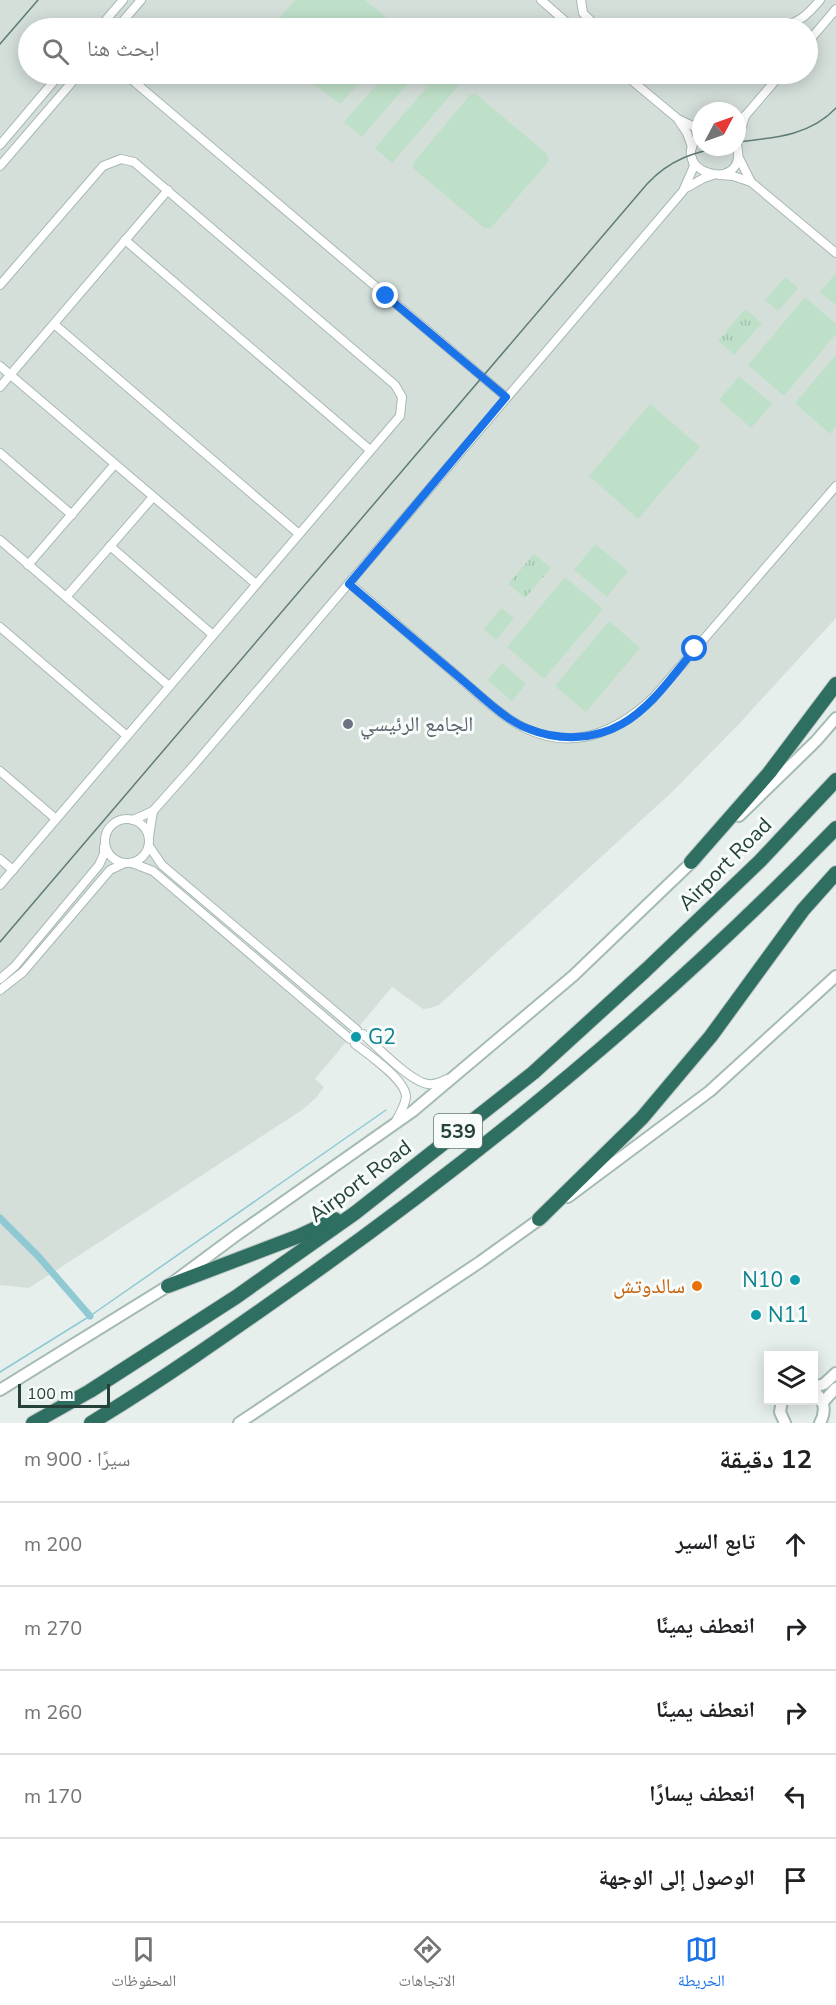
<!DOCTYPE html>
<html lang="ar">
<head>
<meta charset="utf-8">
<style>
	:root { --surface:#fff; --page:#f6f6f6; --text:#202124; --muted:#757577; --line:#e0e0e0; --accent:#1a73e8 }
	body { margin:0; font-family:"Nunito Sans","Noto Naskh Arabic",sans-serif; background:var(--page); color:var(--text); direction:rtl }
	.controls { position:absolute; right:18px; bottom:18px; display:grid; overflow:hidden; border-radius:0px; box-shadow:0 3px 15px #0003 }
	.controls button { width:54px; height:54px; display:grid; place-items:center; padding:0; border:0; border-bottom:2px solid var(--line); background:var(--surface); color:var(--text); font:30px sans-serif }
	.compass { position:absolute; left:692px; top:102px; width:54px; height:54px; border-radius:50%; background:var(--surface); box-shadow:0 3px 15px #0003; rotate:49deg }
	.scale { position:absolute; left:18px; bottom:15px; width:92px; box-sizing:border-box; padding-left:6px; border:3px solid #24423a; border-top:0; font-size:16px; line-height:21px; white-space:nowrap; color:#24423a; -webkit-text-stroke:4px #f7fbf9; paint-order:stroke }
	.stop { position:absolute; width:18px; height:18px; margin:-14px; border:4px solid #1a73e8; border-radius:50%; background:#fff }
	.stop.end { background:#1a73e8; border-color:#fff; box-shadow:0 2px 6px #0008 }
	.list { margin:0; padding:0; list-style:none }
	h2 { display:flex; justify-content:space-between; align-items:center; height:78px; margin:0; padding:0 24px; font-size:26px }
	h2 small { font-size:20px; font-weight:400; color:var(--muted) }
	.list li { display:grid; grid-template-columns:39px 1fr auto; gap:18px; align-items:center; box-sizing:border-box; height:84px; padding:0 24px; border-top:2px solid var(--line) }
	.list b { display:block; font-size:22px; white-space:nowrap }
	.list em { font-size:20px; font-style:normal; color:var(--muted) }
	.icon { flex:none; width:33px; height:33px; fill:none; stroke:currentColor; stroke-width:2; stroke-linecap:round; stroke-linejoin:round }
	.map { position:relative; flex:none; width:836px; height:1423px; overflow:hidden; direction:ltr }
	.search { position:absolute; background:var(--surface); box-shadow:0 3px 15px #0003; left:18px; right:18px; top:18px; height:66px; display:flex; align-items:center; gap:15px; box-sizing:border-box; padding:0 21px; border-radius:33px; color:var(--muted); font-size:22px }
	.sheet { height:498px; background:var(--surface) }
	nav { display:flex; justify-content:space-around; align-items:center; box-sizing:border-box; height:84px; border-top:2px solid var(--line); background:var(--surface); font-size:16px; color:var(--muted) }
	nav a { display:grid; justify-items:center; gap:3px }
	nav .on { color:var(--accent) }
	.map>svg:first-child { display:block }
	.built { fill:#d4dfda; fill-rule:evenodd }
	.grass { fill:url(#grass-tufts) }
	.pitch { fill:#bfe0c8 }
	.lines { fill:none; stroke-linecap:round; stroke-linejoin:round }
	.stream { stroke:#8ec9d4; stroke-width:1.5 }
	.canal { stroke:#8ec9d4; stroke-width:7 }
	.street-casing { stroke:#a8b8b2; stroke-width:10 }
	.secondary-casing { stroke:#a4bbb3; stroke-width:14 }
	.highway-casing { stroke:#c2cac8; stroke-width:16 }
	.street { stroke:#fff; stroke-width:8 }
	.secondary { stroke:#fff; stroke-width:10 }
	.highway { stroke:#2f6f62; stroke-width:14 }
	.tram { stroke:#5f7d75; stroke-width:1.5 }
	.route { stroke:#1a73e8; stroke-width:8 }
	.worship-dot { fill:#6b7280; stroke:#f7fbf9; stroke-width:2 }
	.culture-dot { fill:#0f9aa8; stroke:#f7fbf9; stroke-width:2 }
	.food-dot { fill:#e8710a; stroke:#f7fbf9; stroke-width:2 }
	.labels { text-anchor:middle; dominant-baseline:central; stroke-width:6; stroke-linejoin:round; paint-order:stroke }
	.shield { fill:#f7fbf9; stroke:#637a73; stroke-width:1.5 }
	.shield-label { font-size:20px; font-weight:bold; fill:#24423a }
	.worship-label { font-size:21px; fill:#5b616d; stroke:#f7fbf9; text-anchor:start }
	.street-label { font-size:21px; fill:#24423a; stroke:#f7fbf9 }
	.culture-label { font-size:21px; fill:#0d838f; stroke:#f7fbf9; text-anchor:start }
	.food-label { font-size:21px; fill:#c56008; stroke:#f7fbf9; text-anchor:end }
</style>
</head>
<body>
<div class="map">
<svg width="836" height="1423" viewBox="0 0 836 1423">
	<defs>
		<pattern id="grass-tufts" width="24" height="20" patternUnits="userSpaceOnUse" patternTransform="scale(1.5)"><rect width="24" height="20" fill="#bfe0c8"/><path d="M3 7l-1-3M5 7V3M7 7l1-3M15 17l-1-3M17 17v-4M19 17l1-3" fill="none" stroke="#a4c1ad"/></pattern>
	</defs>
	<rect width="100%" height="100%" fill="#e6efeb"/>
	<path class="built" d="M0,0H836V618L738,725L671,793L439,1005L431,1008L423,1009L392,987L315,1079L324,1087L316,1098L302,1110L29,1288L0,1285ZM28,28H808V74H28ZM701,111H737V147H701Z"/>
	<g class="grass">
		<path d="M745,309L762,323L734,355L718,341Z"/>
		<path d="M534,554L551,568L525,598L508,584Z"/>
	</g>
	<g class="pitch">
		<path d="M295,0H365L399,28H271Z"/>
		<path d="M301,74H367L340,104Z"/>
		<path d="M386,74H416L362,137L344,122Z"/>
		<path d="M438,74H459L465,78L392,163L375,148Z"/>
		<path d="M476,94L547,154L549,161L491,228H484L413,168V163L470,95Z"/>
		<path d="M835,274L836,275V305L820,292Z"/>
		<path d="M785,277L798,288L778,311L765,300Z"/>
		<path d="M805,297L836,324V334L784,396L748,365Z"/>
		<path d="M836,355V426L830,434L795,403Z"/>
		<path d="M739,376L772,404L751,428L719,400Z"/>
		<path d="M650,404L700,447L638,519L589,476Z"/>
		<path d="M595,544L628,571L607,597L574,570Z"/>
		<path d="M565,577L603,609L544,679L507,647Z"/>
		<path d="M501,608L514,618L496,640L484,629Z"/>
		<path d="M609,621L640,648L586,712L555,686Z"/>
		<path d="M502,663L526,684L512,701L487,680Z"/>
	</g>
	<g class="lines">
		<path class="stream" d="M0,1372L90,1316L386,1110"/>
		<path class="canal" d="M0,1218L38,1256L90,1316"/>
		<defs>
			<g id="street">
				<path d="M541,0L573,28"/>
				<path d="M581,0L583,13L598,28"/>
				<path d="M99,28L123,0"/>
				<path d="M117,28L141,0"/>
				<path d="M777,28C799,22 805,18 820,0"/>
				<path d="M808,42L836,9"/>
				<path d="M125,74L506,397"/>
				<path d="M624,74L678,119L701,130"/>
				<path d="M679,121L687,133L692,147"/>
				<path d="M737,121L745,116L781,74"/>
				<path d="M701,134C662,171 749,197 737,145"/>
				<path d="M737,143L745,116"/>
				<path d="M0,145L60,74"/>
				<path d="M738,156L751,182"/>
				<path d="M0,166L79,74"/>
				<path d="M720,175L733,176L751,182L836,253"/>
				<path d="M686,188L704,178L713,175"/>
				<path d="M125,240L370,450"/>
				<path d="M0,285L103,166L121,159L134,162L395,385L402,397L400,416L0,885"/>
				<path d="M54,324L299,534"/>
				<path d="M0,366L256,584"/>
				<path d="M0,387L168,190"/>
				<path d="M0,453L72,515"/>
				<path d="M0,540L169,686"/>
				<path d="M110,546L213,635"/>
				<path d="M28,565L115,464"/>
				<path d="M349,583C382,611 414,639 447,667C471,687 499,716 527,729C575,751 618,731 653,698L836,486"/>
				<path d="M66,597L153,497"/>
				<path d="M0,627L127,736"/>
				<path d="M0,771L56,819"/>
				<circle cx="127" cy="841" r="22"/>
				<path d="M133,820L153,811L194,765L683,191L694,166L692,158"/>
				<path d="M149,836L153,811"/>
				<path d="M149,846L162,865L357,1030"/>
				<path d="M0,859L13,870"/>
				<path d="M132,863L153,871L350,1039"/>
				<path d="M0,979L15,966L99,865L104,854V847"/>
				<path d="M0,990L23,972L110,870L125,863"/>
				<path d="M363,1034C377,1047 411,1082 428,1084C435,1085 441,1082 447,1079"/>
				<path d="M355,1044C368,1054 406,1080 406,1097C405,1106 399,1115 395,1123"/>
			</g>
			<g id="secondary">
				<path d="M739,816L816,741L836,718"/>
				<path d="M568,1197L710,1091L836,976"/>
				<path d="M814,1387L824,1384L836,1373"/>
				<path d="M0,1390L168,1286L238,1234L413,1111L573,976L696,858"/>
				<path d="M814,1391C824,1400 827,1410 820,1423"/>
				<path d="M782,1400L780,1412L785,1423"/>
				<path d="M823,1402L836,1388"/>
				<path d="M239,1423L480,1262L544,1216"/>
			</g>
			<g id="highway">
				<path d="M691,862L769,773L836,684"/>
				<path d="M539,1219L642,1118L711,1036L803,910L836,873"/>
				<path d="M168,1286L299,1236L335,1219"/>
				<path d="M33,1423L90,1391L236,1297L355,1213L533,1073L646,970L760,861L836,780"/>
				<path d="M91,1423C162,1380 230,1332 298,1284C491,1148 672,997 836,828"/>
			</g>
		</defs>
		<use href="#street" class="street-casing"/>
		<use href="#secondary" class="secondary-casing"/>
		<use href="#highway" class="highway-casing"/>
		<use href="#street" class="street"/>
		<use href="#secondary" class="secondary"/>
		<use href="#highway" class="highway"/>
		<g class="tram">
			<path d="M0,44L38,0"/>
			<path d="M737,142C773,138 810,136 836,108"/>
			<path d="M0,942L647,184C669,160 695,151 726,147"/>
		</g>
	</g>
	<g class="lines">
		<path class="route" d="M386,296L506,397L349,584C386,615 423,647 460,678C479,694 506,721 529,729C559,741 594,740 622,724C652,707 673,675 695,649"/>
	</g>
	<circle class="worship-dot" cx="348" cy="724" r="6"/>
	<g class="culture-dot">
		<circle cx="356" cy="1037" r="6"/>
		<circle cx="795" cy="1280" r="6"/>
		<circle cx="756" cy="1315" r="6"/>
	</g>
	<circle class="food-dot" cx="697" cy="1286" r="6"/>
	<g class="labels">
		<rect class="shield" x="434" y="1114" width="48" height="34" rx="4.5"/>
		<g class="shield-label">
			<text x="458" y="1131">539</text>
		</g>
		<g class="worship-label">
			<text x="360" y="724">الجامع الرئيسي</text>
		</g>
		<g class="street-label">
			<text transform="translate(725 864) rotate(-45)">Airport Road</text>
			<text transform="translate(360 1181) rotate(-37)">Airport Road</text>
		</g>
		<g class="culture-label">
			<text x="368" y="1037">G2</text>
			<text x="783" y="1280" text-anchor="end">N10</text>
			<text x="768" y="1315">N11</text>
		</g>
		<g class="food-label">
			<text x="685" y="1286">سالدوتش</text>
		</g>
	</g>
</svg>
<div class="controls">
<button><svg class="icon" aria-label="layers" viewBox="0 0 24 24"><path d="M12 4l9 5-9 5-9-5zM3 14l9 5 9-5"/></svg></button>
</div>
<svg class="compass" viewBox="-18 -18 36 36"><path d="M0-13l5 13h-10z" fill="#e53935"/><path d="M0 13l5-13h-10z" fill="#757577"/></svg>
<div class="scale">100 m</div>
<div class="stop" style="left:695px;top:649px"></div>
<div class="stop end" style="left:386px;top:296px"></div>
<div class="search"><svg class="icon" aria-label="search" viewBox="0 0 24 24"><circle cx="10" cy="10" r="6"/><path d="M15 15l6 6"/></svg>ابحث هنا</div>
</div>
<section class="sheet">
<h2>12 دقيقة<small>سيرًا · 900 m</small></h2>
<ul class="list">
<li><svg class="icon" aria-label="ahead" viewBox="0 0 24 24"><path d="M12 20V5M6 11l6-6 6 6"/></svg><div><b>تابع السير</b></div><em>200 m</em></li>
<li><svg class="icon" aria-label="right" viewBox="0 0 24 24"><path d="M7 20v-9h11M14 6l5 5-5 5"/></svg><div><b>انعطف يمينًا</b></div><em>270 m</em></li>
<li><svg class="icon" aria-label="right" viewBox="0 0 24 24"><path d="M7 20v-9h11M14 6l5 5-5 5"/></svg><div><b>انعطف يمينًا</b></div><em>260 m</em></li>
<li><svg class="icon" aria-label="left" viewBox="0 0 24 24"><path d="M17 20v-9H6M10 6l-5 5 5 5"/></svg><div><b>انعطف يسارًا</b></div><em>170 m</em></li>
<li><svg class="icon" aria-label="arrive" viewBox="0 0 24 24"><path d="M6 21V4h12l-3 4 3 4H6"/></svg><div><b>الوصول إلى الوجهة</b></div></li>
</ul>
</section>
<nav>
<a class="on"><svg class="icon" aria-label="map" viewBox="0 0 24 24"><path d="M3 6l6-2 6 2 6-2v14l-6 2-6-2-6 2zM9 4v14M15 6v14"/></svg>الخريطة</a>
<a><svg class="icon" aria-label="directions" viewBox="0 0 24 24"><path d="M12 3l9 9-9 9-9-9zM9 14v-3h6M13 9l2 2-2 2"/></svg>الاتجاهات</a>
<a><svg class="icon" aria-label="saved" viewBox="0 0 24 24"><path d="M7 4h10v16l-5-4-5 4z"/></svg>المحفوظات</a>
</nav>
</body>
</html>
